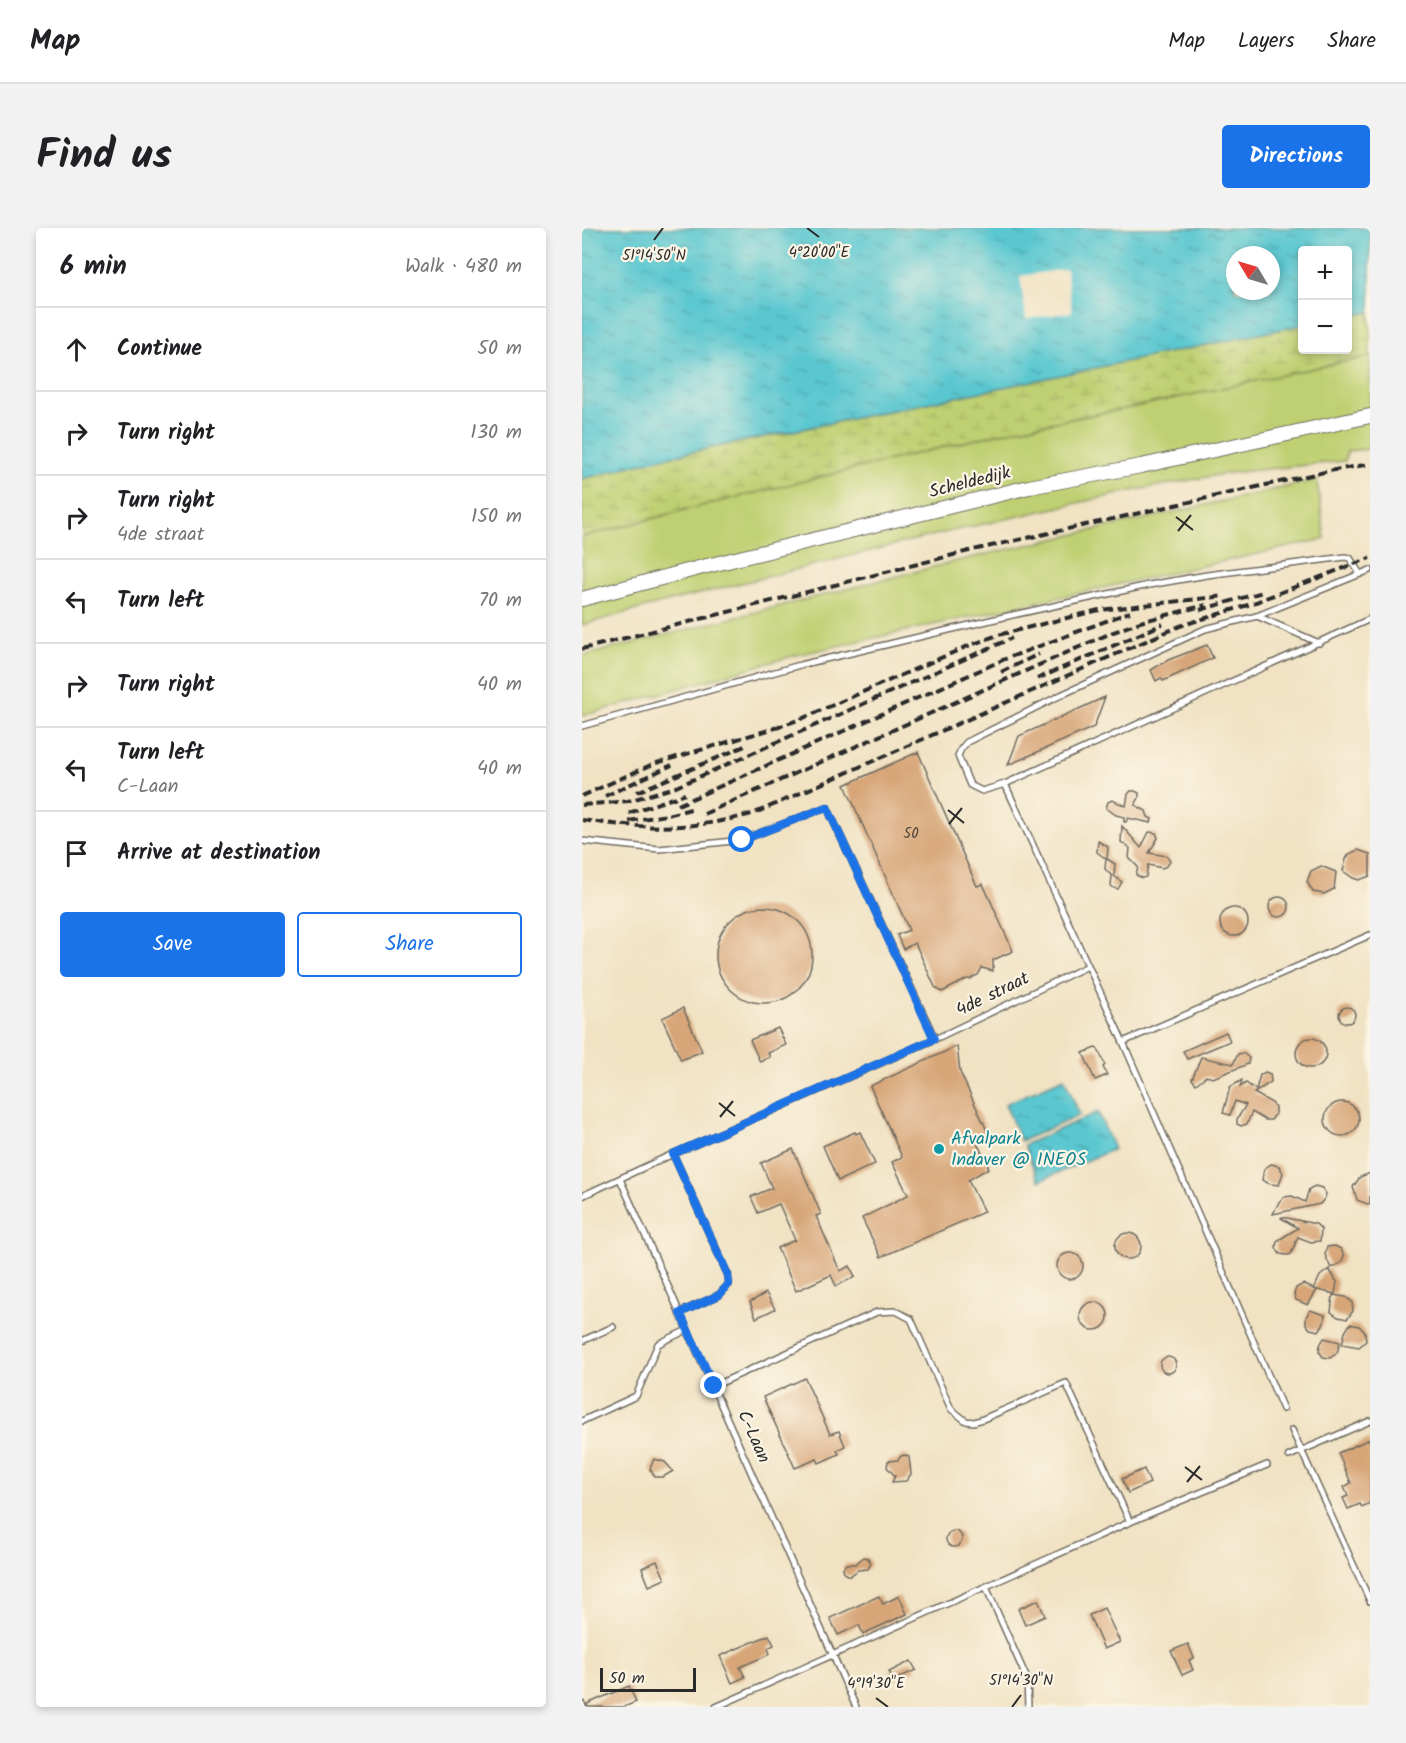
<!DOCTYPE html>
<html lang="en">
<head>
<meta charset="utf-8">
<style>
	:root { --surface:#fff; --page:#f2f2f2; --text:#202124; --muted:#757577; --line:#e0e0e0; --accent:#1a73e8 }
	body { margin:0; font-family:Kalam,sans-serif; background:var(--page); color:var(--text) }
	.controls { position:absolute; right:18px; top:18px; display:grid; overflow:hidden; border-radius:6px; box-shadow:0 3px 9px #0003 }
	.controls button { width:54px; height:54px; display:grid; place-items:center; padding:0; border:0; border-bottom:2px solid var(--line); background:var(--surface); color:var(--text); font:30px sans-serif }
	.compass { position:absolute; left:644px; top:18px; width:54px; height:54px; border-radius:50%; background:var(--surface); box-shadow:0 3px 9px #0003; rotate:308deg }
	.scale { position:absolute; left:18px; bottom:15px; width:96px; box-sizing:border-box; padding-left:6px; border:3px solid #2b2b2b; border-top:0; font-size:16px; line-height:21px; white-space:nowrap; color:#2b2b2b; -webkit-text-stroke:4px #fcf5e5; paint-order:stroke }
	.stop { position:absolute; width:18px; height:18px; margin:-14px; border:4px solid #1a73e8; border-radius:50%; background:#fff }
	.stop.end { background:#1a73e8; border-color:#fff; box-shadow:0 2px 6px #0008 }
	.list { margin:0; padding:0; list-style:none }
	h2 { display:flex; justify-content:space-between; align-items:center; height:78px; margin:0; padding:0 24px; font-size:26px }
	h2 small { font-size:20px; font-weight:400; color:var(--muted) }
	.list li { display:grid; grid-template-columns:39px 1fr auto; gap:18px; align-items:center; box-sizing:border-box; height:84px; padding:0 24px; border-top:2px solid var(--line) }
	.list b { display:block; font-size:22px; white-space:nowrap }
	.list p { margin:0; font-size:20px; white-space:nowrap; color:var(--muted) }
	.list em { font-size:20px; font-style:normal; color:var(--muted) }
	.actions { display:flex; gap:12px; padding:18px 24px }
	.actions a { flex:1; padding:14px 0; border:2px solid var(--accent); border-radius:6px; text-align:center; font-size:21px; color:var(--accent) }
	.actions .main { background:var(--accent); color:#fff }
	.icon { flex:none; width:33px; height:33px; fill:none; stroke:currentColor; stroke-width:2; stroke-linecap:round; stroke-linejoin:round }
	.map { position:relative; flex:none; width:788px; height:1479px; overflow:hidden; border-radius:6px }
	header { display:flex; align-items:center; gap:36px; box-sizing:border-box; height:84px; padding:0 30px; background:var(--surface); border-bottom:2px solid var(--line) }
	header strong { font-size:28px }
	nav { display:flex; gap:33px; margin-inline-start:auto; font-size:21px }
	.intro { display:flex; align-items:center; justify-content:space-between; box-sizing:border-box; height:144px; padding:0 36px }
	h1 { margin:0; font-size:42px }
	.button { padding:15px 27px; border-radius:6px; background:var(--accent); color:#fff; font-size:21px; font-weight:700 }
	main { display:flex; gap:36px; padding:0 36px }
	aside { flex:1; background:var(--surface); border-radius:6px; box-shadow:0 3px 9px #0003 }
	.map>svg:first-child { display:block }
	.green { fill:#bfd072; stroke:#757e4e; stroke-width:1.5 }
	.wetland { fill:url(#wetland-marsh); stroke:#757e4e; stroke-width:1.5 }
	.water { fill:url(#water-ripples); stroke:#42797e; stroke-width:1.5; fill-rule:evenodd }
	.pier { fill:#f0e2c3 }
	.building { fill:#d7a577 }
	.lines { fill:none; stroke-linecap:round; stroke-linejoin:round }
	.service-casing { stroke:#706b60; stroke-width:8 }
	.tertiary-casing { stroke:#706b60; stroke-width:16 }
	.service { stroke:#fff; stroke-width:5 }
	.tertiary { stroke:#fff; stroke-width:14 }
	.rail { stroke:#2b2b2b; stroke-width:4; stroke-dasharray:9 4.5; stroke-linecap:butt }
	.route { stroke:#1a73e8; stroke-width:8 }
	.ticks { fill:none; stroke:#2b2b2b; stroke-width:2 }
	.culture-dot { fill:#0f9aa8; stroke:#fcf5e5; stroke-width:2 }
	.labels { text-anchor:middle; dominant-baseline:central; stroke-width:4.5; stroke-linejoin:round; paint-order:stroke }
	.number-label { font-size:15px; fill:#564a3e }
	.street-label { font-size:18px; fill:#2b2b2b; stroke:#fcf5e5 }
	.culture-label { font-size:18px; fill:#0d838f; stroke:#fcf5e5; text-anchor:start }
	.ticks-label { font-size:15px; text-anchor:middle; fill:#2b2b2b; stroke:#fcf5e5; stroke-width:4.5; stroke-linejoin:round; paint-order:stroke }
</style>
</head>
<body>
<header>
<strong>Map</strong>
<nav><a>Map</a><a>Layers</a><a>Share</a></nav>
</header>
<div class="intro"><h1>Find us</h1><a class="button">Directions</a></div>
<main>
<aside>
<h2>6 min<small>Walk · 480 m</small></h2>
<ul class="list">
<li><svg class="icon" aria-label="ahead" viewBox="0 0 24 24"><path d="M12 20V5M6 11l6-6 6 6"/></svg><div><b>Continue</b></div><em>50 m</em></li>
<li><svg class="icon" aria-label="right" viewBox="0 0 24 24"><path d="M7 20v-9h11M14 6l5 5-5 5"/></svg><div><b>Turn right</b></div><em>130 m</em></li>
<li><svg class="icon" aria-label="right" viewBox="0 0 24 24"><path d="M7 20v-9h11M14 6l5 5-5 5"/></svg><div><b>Turn right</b><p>4de straat</p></div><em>150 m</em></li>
<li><svg class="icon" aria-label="left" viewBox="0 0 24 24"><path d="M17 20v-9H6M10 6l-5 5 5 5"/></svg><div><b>Turn left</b></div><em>70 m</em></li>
<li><svg class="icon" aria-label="right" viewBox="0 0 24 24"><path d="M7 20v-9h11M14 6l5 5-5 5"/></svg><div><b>Turn right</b></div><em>40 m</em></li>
<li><svg class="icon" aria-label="left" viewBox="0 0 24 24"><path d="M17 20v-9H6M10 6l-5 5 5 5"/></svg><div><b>Turn left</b><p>C-Laan</p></div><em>40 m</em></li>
<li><svg class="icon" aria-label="arrive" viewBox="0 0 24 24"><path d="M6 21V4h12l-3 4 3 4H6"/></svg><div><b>Arrive at destination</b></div></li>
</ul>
<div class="actions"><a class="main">Save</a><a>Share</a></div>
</aside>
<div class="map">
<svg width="788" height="1479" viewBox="0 0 788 1479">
	<defs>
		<pattern id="wetland-marsh" width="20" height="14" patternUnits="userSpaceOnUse" patternTransform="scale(1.5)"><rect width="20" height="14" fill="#bfd072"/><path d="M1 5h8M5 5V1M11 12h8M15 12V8" fill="none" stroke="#a4b363"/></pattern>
		<pattern id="water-ripples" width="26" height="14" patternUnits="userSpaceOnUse" patternTransform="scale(1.5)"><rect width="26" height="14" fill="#5ac7d0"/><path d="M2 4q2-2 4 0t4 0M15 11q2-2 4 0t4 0" fill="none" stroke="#4ba2a9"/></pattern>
	</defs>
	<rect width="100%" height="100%" fill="#fcf5e5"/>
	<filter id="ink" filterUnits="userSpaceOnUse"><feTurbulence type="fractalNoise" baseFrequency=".0167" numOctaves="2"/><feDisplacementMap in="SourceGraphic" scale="12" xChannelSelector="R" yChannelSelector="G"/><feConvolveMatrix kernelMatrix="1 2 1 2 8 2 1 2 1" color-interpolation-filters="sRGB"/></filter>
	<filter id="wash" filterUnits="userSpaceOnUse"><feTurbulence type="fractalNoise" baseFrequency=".008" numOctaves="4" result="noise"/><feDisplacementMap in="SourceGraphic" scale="24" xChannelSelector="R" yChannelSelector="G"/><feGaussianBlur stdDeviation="1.35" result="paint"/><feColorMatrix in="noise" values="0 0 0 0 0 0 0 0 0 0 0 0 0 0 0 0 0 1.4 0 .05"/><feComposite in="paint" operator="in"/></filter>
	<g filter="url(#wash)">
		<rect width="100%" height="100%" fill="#f0e2c3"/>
		<g class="green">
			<path d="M788,128V221L765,223L763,233L647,245L554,262L348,308L68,378L0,397V309L102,282L435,201L547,180Z"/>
			<path d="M735,252L743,311L214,427L0,488V428L383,331Z"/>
		</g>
		<path class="wetland" d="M788,84V128L547,180L435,201L102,282L0,309V251L71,232L720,97V122H766V88Z"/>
		<g class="water">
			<path d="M0,0H788V84L766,88V22H720V97L71,232L0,251ZM653,27H689V63H653Z"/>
			<path d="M482,850L498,887L439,913L423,876Z"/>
			<path d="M516,884L532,921L457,953L442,917Z"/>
		</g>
		<path class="pier" d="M484,41L490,84L444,91L438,48Z"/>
		<g id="blocks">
			<g class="building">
				<path d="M625,417L631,430L581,453L579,450L574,453L569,442L586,432Z"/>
				<path d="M523,469L512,499L426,537L437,508Z"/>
				<path d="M336,524L395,658L401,656L431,723L411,732V743L400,740L396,747L391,749L389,751H385L360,764L353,759L333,715L321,721L315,707L327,702L263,557Z"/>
				<path d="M549,563H553L557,565V570L553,577L564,583L566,589L570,591L569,595L546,590L544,594H542V589L534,587L524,580L526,574L530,572L544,578L546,566Z"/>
				<path d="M540,598L559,620L567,604L574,605L576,610L567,625L585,628L588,633L585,638L580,640L566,637L564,649L560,650L554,647L556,639L547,630L548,620L539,614Z"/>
				<path d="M516,613L526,619L525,631L533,636L532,648L540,654L536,661L532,660L529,658L530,648L523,641L524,631L515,624Z"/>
				<path d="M776,622L788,626V648L777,652L771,650L761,643L764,631L767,626Z"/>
				<path d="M739,638L754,644L752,661L742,666L731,664L725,654L729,643Z"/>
				<circle cx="697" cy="679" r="10"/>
				<circle cx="182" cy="727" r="48"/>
				<circle cx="652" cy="694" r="14"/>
				<circle cx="765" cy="787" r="8"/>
				<path d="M101,780L120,823L99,832L80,790Z"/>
				<path d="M196,800L204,817L186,825L188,829L178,834L168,812Z"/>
				<path d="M644,804L648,813L605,831L601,823Z"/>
				<circle cx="729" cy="825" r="15"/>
				<path d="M375,818L378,844L407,907L394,913L407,940L386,952L402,984L299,1029L280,990L326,967L310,934L320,929L288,858Z"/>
				<path d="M513,820L516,821L523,837L521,839L525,847L513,852L501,825Z"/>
				<path d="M661,825L667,830L666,836L631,850L624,848L614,856L610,851L619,829L651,836L656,826Z"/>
				<path d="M683,844L688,846L689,854L672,865L690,875L693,879V887L689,892H683L670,884L665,896L659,898L655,896V891L664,877L653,873L648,887L641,885L648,859L660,852L658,859L664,855L674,862L678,847Z"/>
				<circle cx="760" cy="891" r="17"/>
				<path d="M273,904L274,906L278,904L293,936L256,953L241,918Z"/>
				<path d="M211,921L239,986L234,988L258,1043L268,1038L273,1049L254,1058L249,1047L214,1063L195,1020L213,1012L197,976L176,985L169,969L190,960L179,935Z"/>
				<path d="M689,936L697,938L701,945L697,957L688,956L680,952L682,941Z"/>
				<path d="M788,945V977L775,972L771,959L778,949Z"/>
				<path d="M733,958L740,960L744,966L743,970L738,976L691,986L697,974L702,969L710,968L723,974L727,961Z"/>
				<path d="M700,989L734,996L739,1001L738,1013L729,1014L716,1009L709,1026L705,1027L698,1026L694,1020L695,1013L716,1000L699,990Z"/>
				<circle cx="546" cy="1018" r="13"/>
				<path d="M753,1018L759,1021L762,1028L759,1035L749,1040L743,1027L745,1019Z"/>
				<circle cx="488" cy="1038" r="13"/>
				<path d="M747,1041L755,1054L753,1066L732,1061L735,1062L726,1077L714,1072L712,1066L714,1060L721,1056L732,1061L738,1048Z"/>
				<path d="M184,1065L193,1081L174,1090L168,1074Z"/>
				<path d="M751,1067L764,1069L770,1074L771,1083L765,1091L756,1089L749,1084Z"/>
				<circle cx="512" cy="1088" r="14"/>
				<path d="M728,1082L743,1087L742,1095L737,1103L728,1101L724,1096V1089Z"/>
				<path d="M768,1096L777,1098L783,1104L784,1113L777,1119L760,1116L763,1104Z"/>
				<path d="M742,1110L758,1114L755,1125L748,1130L741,1129L737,1123L738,1117Z"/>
				<circle cx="586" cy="1137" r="8"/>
				<path d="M223,1150L248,1206L257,1203L263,1218L255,1222L257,1226L237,1235L235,1231L213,1240L181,1169Z"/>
				<path d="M788,1211V1275L780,1279L778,1276L766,1281L761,1270L766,1268L762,1259L769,1255L756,1225Z"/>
				<path d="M319,1228L323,1227L327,1229L329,1246L324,1253L310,1254L313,1248L305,1239L306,1233L316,1232Z"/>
				<path d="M72,1231L83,1234L91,1243L81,1249H73L68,1241Z"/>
				<path d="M562,1241L568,1255L546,1265L540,1251Z"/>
				<circle cx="372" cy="1311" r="8"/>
				<path d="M282,1329L286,1330L289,1335L286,1341L276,1342L268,1348L262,1345L261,1340L264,1336H273Z"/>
				<path d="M75,1333L83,1351L67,1358L60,1340Z"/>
				<path d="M297,1368L301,1376L317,1368L325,1386L281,1406L277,1397L256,1407L248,1390Z"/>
				<path d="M456,1372L463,1388L443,1397L436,1381Z"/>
				<path d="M522,1380L538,1414L522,1421L507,1387Z"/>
				<path d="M187,1407L192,1417L186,1420L188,1426L158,1439L163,1449L150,1455L138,1428Z"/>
				<path d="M606,1416L612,1430L607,1432L611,1442L600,1447L589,1423Z"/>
				<path d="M329,1433L334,1442L312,1452L307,1444Z"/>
				<path d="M47,1458L54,1474L42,1479H6L5,1476Z"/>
			</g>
		</g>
	</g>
	<g filter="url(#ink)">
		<use href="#blocks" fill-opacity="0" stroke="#706b60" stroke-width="1.5"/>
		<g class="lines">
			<defs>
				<g id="service">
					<path d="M737,415L675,388L788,342"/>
					<path d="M0,498L218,437L426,388L567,357L625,347L763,329L768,330L778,346"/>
					<path d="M423,556L400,563L388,557L376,528L379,521L385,514L479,467L623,401L675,388"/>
					<path d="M0,613L77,621L160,612L245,579L353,811"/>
					<path d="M541,814L423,556L788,391"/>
					<path d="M91,926L146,1047L147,1056L137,1067L97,1085"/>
					<path d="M38,951L274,1479"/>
					<path d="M0,968L91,926L353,811L506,738"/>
					<path d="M0,1113L31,1099"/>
					<path d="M132,1158L295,1084L314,1083L329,1091L369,1181L384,1193L392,1194L401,1191L484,1155L548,1294"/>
					<path d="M701,1181L541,814L788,707"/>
					<path d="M0,1193L54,1168L76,1116L105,1102"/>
					<path d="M710,1202L788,1373"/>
					<path d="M707,1228L788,1193"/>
					<path d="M404,1359L445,1451L446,1479"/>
					<path d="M0,1476L1,1479"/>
					<path d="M134,1479L548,1294L685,1237"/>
				</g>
				<path id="tertiary" d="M0,371L117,340L447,259L559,238L788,188"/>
			</defs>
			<use href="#service" class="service-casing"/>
			<use href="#tertiary" class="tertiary-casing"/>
			<use href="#service" class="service"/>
			<use href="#tertiary" class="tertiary"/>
			<g class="rail">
				<path d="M618,382L681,364"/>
				<path d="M0,421L391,322L747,243L788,236"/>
				<path d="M419,444L457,426"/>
				<path d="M455,451L581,396"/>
				<path d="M193,500L219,491L386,418L416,407L517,382L642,368"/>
				<path d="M55,564L163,518"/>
				<path d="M0,568L71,536L200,498"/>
				<path d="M23,568L90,537"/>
				<path d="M0,577L46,573L94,559L430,410"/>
				<path d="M96,577L423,431L548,384"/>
				<path d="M47,585L103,566"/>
				<path d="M122,586L529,405L558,394L624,377"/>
				<path d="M0,592C64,601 109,603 173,585L598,398L666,377L788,330"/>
				<path d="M47,593L85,587L109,581"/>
			</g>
		</g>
	</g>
	<g class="lines" filter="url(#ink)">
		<path class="route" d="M132,1158L98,1085L137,1067L147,1056L146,1047L91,926L352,811L245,579L160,612"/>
	</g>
	<path class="ticks" d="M225,0L237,9M72,12L81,0M594,289L611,302M596,303L609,287M366,582L382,595M367,596L380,580M137,875L153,888M138,889L151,873M603,1239L620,1252M605,1254L618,1238M294,1470L306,1479M430,1479L439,1467"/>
	<circle class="culture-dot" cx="357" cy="921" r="6"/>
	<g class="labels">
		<g class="number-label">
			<text x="329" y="606">50</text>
		</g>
		<g class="street-label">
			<text transform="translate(388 255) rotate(-14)">Scheldedijk</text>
			<text transform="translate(411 767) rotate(-26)">4de straat</text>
			<text transform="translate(171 1209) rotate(66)">C-Laan</text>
		</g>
		<g class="culture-label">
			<text x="369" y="911">Afvalpark<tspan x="369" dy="21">Indaver @ INEOS</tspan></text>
		</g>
	</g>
	<g class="ticks-label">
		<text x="237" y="29">4°20'00"E</text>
		<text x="72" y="32">51°14'50"N</text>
		<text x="439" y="1457">51°14'30"N</text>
		<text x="294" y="1460">4°19'30"E</text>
	</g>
</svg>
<div class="controls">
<button>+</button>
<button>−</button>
</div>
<svg class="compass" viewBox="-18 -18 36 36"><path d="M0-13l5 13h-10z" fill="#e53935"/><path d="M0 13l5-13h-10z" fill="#757577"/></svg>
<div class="scale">50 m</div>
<div class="stop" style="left:160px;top:612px"></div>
<div class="stop end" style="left:132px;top:1158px"></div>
</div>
</main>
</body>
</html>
